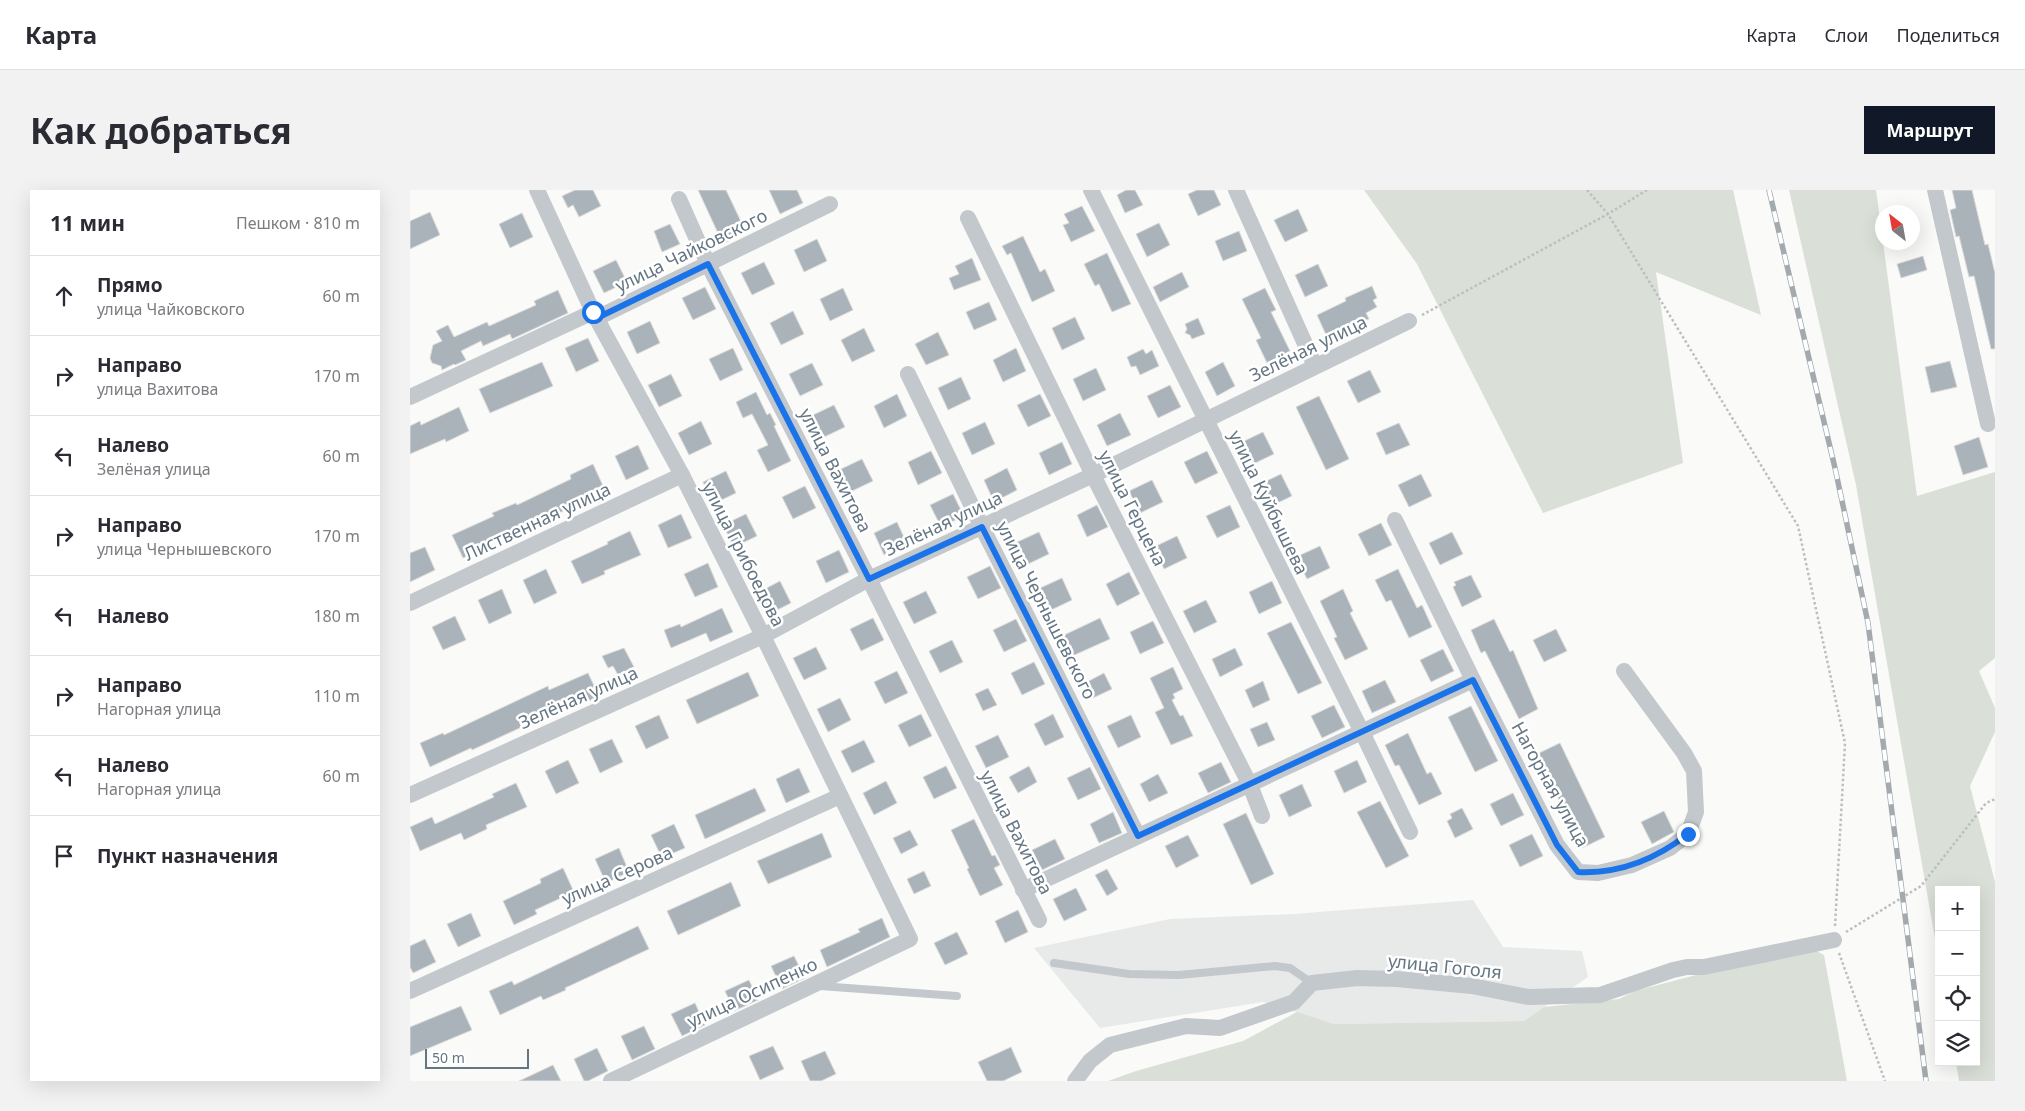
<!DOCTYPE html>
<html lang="ru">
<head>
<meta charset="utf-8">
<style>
	:root { --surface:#fff; --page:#f2f2f3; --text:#2b2b33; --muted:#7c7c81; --line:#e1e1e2; --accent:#111827 }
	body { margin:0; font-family:"Noto Sans",sans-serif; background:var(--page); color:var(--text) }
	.controls { position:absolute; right:15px; bottom:15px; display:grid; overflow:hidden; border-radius:0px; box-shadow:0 5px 20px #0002 }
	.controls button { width:45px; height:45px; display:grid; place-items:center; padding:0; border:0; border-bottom:1px solid var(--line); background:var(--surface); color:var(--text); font:25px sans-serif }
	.compass { position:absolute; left:1465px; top:15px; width:45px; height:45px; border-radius:50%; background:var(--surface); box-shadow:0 5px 20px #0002; rotate:329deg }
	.scale { position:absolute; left:15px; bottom:12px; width:104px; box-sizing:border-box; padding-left:5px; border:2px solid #657683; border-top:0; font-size:14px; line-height:18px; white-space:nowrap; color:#657683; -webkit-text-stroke:4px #fff; paint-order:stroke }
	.stop { position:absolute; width:15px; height:15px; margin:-11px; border:4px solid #1a73e8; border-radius:50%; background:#fff }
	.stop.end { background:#1a73e8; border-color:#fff; box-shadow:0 1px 5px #0008 }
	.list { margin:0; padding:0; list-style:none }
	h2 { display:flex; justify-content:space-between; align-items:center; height:65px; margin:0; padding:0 20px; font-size:21px }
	h2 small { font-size:16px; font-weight:400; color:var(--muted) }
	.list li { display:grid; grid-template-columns:32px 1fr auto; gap:15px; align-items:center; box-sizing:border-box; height:80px; padding:0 20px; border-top:1px solid var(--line) }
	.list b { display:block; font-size:19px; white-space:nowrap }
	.list p { margin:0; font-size:16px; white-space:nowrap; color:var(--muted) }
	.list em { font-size:16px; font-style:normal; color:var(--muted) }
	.icon { flex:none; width:28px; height:28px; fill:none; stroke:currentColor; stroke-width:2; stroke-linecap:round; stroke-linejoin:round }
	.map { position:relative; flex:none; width:1585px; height:891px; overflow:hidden; border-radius:0px }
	header { display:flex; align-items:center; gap:30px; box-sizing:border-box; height:70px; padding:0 25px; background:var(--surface); border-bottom:1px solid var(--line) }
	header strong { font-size:24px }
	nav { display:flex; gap:28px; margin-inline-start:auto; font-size:18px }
	.intro { display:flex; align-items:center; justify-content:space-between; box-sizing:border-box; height:120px; padding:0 30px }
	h1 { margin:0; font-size:35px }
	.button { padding:12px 22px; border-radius:0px; background:var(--accent); color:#fff; font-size:18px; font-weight:700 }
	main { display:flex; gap:30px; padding:0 30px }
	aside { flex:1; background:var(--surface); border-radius:0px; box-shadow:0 5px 20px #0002 }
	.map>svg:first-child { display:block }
	.built { fill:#e8e9e9 }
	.green { fill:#dadfd7 }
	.building { fill:#aab3b9; stroke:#dcdcda }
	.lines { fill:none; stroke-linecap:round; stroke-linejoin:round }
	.path { stroke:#bbbfc2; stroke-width:2.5; stroke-dasharray:2.5 2.5; stroke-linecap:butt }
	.service { stroke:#c3c8cc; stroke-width:8 }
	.minor { stroke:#c3c8cc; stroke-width:16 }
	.rail-casing { stroke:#a2aab0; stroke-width:5.5 }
	.rail { stroke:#fff; stroke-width:4; stroke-dasharray:11; stroke-linecap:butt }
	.route { stroke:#1a73e8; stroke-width:6 }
	.labels { text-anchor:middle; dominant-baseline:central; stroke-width:5; stroke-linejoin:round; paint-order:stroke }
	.street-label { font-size:18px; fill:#657683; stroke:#fff }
</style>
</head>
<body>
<header>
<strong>Карта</strong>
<nav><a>Карта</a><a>Слои</a><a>Поделиться</a></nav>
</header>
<div class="intro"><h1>Как добраться</h1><a class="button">Маршрут</a></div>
<main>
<aside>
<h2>11 мин<small>Пешком · 810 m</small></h2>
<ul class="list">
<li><svg class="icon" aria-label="ahead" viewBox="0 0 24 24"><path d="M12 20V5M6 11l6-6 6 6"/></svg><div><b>Прямо</b><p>улица Чайковского</p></div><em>60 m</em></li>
<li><svg class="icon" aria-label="right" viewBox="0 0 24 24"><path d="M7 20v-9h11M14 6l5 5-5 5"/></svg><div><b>Направо</b><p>улица Вахитова</p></div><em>170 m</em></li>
<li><svg class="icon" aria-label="left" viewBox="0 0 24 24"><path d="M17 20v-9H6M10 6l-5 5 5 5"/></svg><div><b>Налево</b><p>Зелёная улица</p></div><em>60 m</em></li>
<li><svg class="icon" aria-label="right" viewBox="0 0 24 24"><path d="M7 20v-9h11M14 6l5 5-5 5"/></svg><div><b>Направо</b><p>улица Чернышевского</p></div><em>170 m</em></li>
<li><svg class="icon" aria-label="left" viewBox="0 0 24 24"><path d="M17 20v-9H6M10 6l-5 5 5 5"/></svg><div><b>Налево</b></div><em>180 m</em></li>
<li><svg class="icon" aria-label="right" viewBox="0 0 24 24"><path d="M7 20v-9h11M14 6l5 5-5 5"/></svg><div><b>Направо</b><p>Нагорная улица</p></div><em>110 m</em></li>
<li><svg class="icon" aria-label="left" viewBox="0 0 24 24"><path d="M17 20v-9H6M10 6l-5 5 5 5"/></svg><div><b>Налево</b><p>Нагорная улица</p></div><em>60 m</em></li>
<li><svg class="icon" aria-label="arrive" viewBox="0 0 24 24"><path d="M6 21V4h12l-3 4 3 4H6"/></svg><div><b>Пункт назначения</b></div></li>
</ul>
</aside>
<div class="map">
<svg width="1585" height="891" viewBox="0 0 1585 891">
	<rect width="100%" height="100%" fill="#fafaf8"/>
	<path class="built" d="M1063,710L1093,757L1172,761L1178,787L1114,831L924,834L853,812L690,838L624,758L760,729L883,724Z"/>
	<g class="green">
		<path d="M954,0H1323L1351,125L1246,82L1273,273L1133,323L1007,74Z"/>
		<path d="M1379,0H1466L1507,306L1585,282V468L1569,481L1585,518V542L1560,596L1585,692V891H1549L1546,872H1566V700H1529V772L1446,295Z"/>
		<path d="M1397,756L1414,765L1437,891H698L726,881L833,851L887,822L924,834L1114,831L1134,817L1209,809L1225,801Z"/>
	</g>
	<g class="building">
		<path d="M165,0H183L191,16L169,27L163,15L158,18L152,6Z"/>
		<path d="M288,0H316L336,42L313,54Z"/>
		<path d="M359,0H387L393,13L370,24Z"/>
		<path d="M716,0H725L733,15L715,23L707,5Z"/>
		<path d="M787,0H804L811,15L788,26L778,4Z"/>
		<path d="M1542,0H1562L1575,55L1578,54L1585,83V159H1581L1564,86L1559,87L1549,46L1546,47L1540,20L1546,18Z"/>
		<path d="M672,16L685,41L661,52L653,35L659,33L654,24Z"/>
		<path d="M888,19L898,41L875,52L864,30Z"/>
		<path d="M20,22L30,45L0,59V31Z"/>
		<path d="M112,23L123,47L100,58L89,34Z"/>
		<path d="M749,33L760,55L737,67L726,44Z"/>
		<path d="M260,34L270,54L252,62L244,41Z"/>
		<path d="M829,41L837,61L813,71L805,51Z"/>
		<path d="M613,46L630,82L635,79L645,101L622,112L601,63L597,65L592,56Z"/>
		<path d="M407,49L417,71L394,82L384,60Z"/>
		<path d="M697,63L721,114L702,122L689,94L685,96L674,74Z"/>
		<path d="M1513,66L1517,80L1491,88L1487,74Z"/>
		<path d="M562,68L571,90L544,100L539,88L549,84L545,76Z"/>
		<path d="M206,70L217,92L194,103L183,81Z"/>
		<path d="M354,72L365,94L342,105L331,83Z"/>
		<path d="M908,74L918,96L895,107L885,85Z"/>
		<path d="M772,82L779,97L750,112L743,97Z"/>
		<path d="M962,96L967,108L963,110L967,117L956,123L959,129L917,147L907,125L936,111L935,108Z"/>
		<path d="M295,97L306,119L283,130L272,108Z"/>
		<path d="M433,98L443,120L420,131L410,109Z"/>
		<path d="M855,98L866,120L861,122L880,161L857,173L846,150L851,148L832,109Z"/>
		<path d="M148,100L158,123L102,149L100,144L73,156L71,151L51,161L56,170L45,175L44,174L32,180L31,176L22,173L20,168L23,155L32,151L26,141L38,135L44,147L77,132L79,136L126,115L124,111Z"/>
		<path d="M579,112L587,130L564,140L556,122Z"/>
		<path d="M383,121L394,144L371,155L360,133Z"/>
		<path d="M665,127L675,149L652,160L642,138Z"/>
		<path d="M788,128L795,144L782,149L780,145L775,143L777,139L775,134Z"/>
		<path d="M240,131L250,153L227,164L217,142Z"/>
		<path d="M454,138L465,161L442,172L431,150Z"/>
		<path d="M528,142L539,165L516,175L505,154Z"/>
		<path d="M178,148L189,171L166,182L155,158Z"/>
		<path d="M323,158L333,180L310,191L299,169Z"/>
		<path d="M606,158L616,181L593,192L583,170Z"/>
		<path d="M733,159L736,164L742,160L749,176L730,185L726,176L721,177L717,167Z"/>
		<path d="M1540,171L1547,197L1521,203L1515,177Z"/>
		<path d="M132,172L143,196L80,223L69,199Z"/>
		<path d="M813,172L825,196L807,206L795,182Z"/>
		<path d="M402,173L413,195L390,206L379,184Z"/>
		<path d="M686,178L696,200L673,211L663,189Z"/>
		<path d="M960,180L971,202L948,213L937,191Z"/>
		<path d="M261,184L272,206L249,217L238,195Z"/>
		<path d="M551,187L561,209L538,220L528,198Z"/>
		<path d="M760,195L771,217L748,228L737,206Z"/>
		<path d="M346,202L357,225L360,223L366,235L364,236L381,271L358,282L347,260L358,255L342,224L333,228L326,212Z"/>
		<path d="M487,204L497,226L474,238L464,216Z"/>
		<path d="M630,204L641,226L618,237L607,215Z"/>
		<path d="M909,206L939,269L916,280L886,217Z"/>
		<path d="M424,215L435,237L412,248L401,226Z"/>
		<path d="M49,217L59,241L36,252L35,249L0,264V236L10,231L11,235Z"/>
		<path d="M710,223L721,245L697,256L687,235Z"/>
		<path d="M291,231L302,254L279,265L268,243Z"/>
		<path d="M575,232L585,254L562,265L552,243Z"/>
		<path d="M989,233L1000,255L976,265L966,243Z"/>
		<path d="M853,242L864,264L841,275L830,253Z"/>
		<path d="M1569,247L1578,277L1553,285L1544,256Z"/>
		<path d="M652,252L662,274L639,285L629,263Z"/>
		<path d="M228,255L239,279L216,290L205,266Z"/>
		<path d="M521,261L532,283L508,295L498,272Z"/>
		<path d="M797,261L808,283L785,294L774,272Z"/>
		<path d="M452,269L463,291L440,302L429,280Z"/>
		<path d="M183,274L194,298L156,315L158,319L75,355L77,358L53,368L42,345L84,326L82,323L106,313L107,315L161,289L160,285Z"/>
		<path d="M597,278L607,300L584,312L574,290Z"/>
		<path d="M316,281L326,303L303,314L293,292Z"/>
		<path d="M871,284L882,306L859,317L848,295Z"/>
		<path d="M1011,284L1022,306L999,317L988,295Z"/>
		<path d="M742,290L753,312L730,323L719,301Z"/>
		<path d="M395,296L406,318L383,329L372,307Z"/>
		<path d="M543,304L554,326L531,337L520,315Z"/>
		<path d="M687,315L698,337L677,347L667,325Z"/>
		<path d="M820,315L830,337L807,348L796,326Z"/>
		<path d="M271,324L282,348L258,358L248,335Z"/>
		<path d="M336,324L347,346L324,357L313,335Z"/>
		<path d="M487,332L497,354L474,365L464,343Z"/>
		<path d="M971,333L982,355L959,366L948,344Z"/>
		<path d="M220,341L231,365L194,381L195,384L172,394L161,371L198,354L197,352Z"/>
		<path d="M629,342L639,364L616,375L605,353Z"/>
		<path d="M1042,342L1053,364L1030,375L1019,353Z"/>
		<path d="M767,346L777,368L754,379L744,357Z"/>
		<path d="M910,356L920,378L897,389L886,367Z"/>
		<path d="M15,357L25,380L0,392V363Z"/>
		<path d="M429,360L439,382L416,393L406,371Z"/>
		<path d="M298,373L308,397L285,407L274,384Z"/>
		<path d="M580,376L591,398L568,409L557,387Z"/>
		<path d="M136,379L147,403L124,414L113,390Z"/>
		<path d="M988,379L1007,418L1012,415L1022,437L999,448L981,410L976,412L965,390Z"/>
		<path d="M719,382L730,404L707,416L696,394Z"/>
		<path d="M1061,385L1072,407L1052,417L1043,397L1046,395L1044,392Z"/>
		<path d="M652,388L662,410L639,421L628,399Z"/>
		<path d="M370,391L381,413L357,425L347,403Z"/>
		<path d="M862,391L872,413L849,424L839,402Z"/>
		<path d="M92,399L102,423L79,434L68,410Z"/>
		<path d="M933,399L943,421L940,423L958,459L935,470L924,448L927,447L910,411Z"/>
		<path d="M516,401L527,423L504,434L493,412Z"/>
		<path d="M796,410L807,432L784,443L773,421Z"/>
		<path d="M312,418L323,442L300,452L296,443L261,458L254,440L270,434L271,437Z"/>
		<path d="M45,426L56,450L33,460L22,437Z"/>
		<path d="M463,428L474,450L451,461L440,439Z"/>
		<path d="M690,428L700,449L660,467L650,447Z"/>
		<path d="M606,429L617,451L594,462L583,440Z"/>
		<path d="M1084,429L1100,462L1103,460L1128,519L1109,529L1075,461L1071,463L1061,440Z"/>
		<path d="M743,431L754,453L730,464L720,442Z"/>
		<path d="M881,432L912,493L888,504L857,443Z"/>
		<path d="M1146,439L1157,461L1134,472L1123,450Z"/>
		<path d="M542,450L553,472L530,483L519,461Z"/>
		<path d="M406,457L417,479L394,490L383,468Z"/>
		<path d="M214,458L224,477L208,485L203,476L198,478L192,466Z"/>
		<path d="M825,458L833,475L810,487L802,469Z"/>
		<path d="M1033,459L1044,481L1021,492L1010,470Z"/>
		<path d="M624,472L635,494L612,505L601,483Z"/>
		<path d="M763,477L773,499L763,504L765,508L762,510L770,526L773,525L783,546L761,555L745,522L754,518L740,488Z"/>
		<path d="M487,481L498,503L475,514L464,492Z"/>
		<path d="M338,482L349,506L287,534L276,510Z"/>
		<path d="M178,483L189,506L166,517L164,513L62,560L61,558L20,577L10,553L33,543L34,545L138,496L139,500Z"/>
		<path d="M694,483L702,499L683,508L675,493Z"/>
		<path d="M975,490L986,512L962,523L952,501Z"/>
		<path d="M853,491L860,510L843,518L835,500Z"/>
		<path d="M578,498L587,515L573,521L565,504Z"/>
		<path d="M430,508L441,530L418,542L407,519Z"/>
		<path d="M924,515L935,537L912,548L901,526Z"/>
		<path d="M1061,516L1088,571L1065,582L1038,527Z"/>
		<path d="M511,524L522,546L499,557L488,535Z"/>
		<path d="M643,524L654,547L635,556L624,534Z"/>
		<path d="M249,525L259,548L236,559L225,536Z"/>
		<path d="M721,525L731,547L708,558L697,536Z"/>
		<path d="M857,532L865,550L848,557L840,539Z"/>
		<path d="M998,543L1017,584L1021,582L1032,604L1009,615L989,575L985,576L975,555Z"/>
		<path d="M588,545L599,567L576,578L565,556Z"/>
		<path d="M202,549L213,572L190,583L179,559Z"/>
		<path d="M454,550L465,572L442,583L431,561Z"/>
		<path d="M1150,553L1195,647L1172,658L1127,564Z"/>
		<path d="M158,570L169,593L146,604L135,581Z"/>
		<path d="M947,570L957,592L934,603L924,581Z"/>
		<path d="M811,572L821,592L798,603L788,583Z"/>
		<path d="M536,576L547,598L524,609L513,587Z"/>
		<path d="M619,576L627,592L608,603L599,587Z"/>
		<path d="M680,577L691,599L668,610L657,588Z"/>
		<path d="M389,578L400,602L376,613L366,589Z"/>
		<path d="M748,584L758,603L739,612L730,594Z"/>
		<path d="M476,591L487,613L464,625L453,603Z"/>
		<path d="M106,593L117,617L76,635L77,639L54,650L51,643L10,661L0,637L22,627L25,634L84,607L82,604Z"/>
		<path d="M892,594L902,616L879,627L869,605Z"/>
		<path d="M345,598L356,621L295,649L285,625Z"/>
		<path d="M1103,603L1114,625L1091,636L1080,614Z"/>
		<path d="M970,611L999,666L976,678L947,622Z"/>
		<path d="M1052,618L1063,639L1045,648L1037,631L1042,628L1040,624Z"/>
		<path d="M1254,621L1264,642L1242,654L1231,632Z"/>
		<path d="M703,622L712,643L689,653L680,634Z"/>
		<path d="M836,623L864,684L841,695L813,634Z"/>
		<path d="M564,629L582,666L585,665L590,675L584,678L593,695L570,706L557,679L559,678L541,640Z"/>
		<path d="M264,634L275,658L252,668L241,645Z"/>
		<path d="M500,640L508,655L491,664L483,648Z"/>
		<path d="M412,643L422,667L358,694L347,671Z"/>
		<path d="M1122,644L1133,666L1110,677L1099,655Z"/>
		<path d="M778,645L789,666L766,678L755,656Z"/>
		<path d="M645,649L655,669L632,680L622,660Z"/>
		<path d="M209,658L219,682L196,693L185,669Z"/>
		<path d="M153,678L164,702L125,720L127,724L104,735L93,711L131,693L130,689Z"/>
		<path d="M697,679L708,699L697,706L685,685Z"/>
		<path d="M514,681L521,696L504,704L497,689Z"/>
		<path d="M321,692L331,716L268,745L257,721Z"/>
		<path d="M666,698L677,720L654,731L643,709Z"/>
		<path d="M608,720L618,742L595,753L585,731Z"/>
		<path d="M61,723L71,746L48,757L37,734Z"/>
		<path d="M472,728L480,747L417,777L410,760L450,742L448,739Z"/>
		<path d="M228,736L239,759L155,798L156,800L133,810L131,806L90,825L79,801L102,791L104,795Z"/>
		<path d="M547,742L558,764L535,775L524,753Z"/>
		<path d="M15,749L26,772L3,783L0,777V756Z"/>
		<path d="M384,766L395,788L372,799L361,776Z"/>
		<path d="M339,790L348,810L324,821L315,801Z"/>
		<path d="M285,813L295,835L272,846L261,824Z"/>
		<path d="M51,816L62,840L0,866V837Z"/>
		<path d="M234,836L245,859L222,870L211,846Z"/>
		<path d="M363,856L374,879L350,890L339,866Z"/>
		<path d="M601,857L612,882L593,891H577L568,872Z"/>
		<path d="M187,858L198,881L178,891H174L164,869Z"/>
		<path d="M415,861L426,884L411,891H400L391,871Z"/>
		<path d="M143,875L151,891H109Z"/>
	</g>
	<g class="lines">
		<g class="path">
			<path d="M1177,0L1198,24L1388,336L1435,553L1425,736"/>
			<path d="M1012,125L1198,24L1237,0"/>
			<path d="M1436,742L1511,696L1576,613L1585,609"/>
			<path d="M1429,763L1475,891"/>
		</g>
		<g class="service">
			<path d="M644,773L719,784L769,785L865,776L880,778L902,793"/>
			<path d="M410,796L547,806"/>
		</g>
		<g class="minor">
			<path d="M127,0L183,122L272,285L353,446L500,749L201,891"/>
			<path d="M681,0L952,542L1000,642"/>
			<path d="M826,0L905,176"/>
			<path d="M1525,0L1578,234"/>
			<path d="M269,9L298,74L459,389L629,730"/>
			<path d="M558,28L683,285L840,595L852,626"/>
			<path d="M187,128L420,14"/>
			<path d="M498,184L572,337L728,646"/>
			<path d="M0,207L183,122"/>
			<path d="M985,330L1063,490L1147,655L1168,682L1188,683L1222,675L1260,658L1278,644L1286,622L1284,581L1274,563L1214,481"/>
			<path d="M0,413L272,285"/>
			<path d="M0,605L353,446L459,389L683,285L999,131"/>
			<path d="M613,700L1063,490"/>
			<path d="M0,801L430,606"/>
			<path d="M665,891L680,871L700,855L776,836L810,838L884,812L902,793L947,788L987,789L1062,796L1118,807L1190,805L1263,780L1277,777H1294L1424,750"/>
		</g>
		<defs>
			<path id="rail" d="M1359,0L1425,278L1458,433L1516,891"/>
		</defs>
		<use href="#rail" class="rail-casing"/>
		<use href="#rail" class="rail"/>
	</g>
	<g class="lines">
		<path class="route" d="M183,122L187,128L298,74L459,389L572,337L728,646L1063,490L1147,655L1168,682C1208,684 1246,669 1278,644"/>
	</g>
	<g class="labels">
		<g class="street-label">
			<text transform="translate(281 60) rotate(-26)">улица Чайковского</text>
			<text transform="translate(898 158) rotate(-26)">Зелёная улица</text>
			<text transform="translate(426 280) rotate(63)">улица Вахитова</text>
			<text transform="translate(859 312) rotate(64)">улица Куйбышева</text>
			<text transform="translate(723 318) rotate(63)">улица Герцена</text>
			<text transform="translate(127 331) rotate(-25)">Лиственная улица</text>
			<text transform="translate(533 333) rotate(-25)">Зелёная улица</text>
			<text transform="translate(334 364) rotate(63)">улица Грибоедова</text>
			<text transform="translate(637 420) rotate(63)">улица Чернышевского</text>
			<text transform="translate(168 507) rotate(-24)">Зелёная улица</text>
			<text transform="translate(1141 594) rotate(61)">Нагорная улица</text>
			<text transform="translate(607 642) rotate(63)">улица Вахитова</text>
			<text transform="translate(207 685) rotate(-24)">улица Серова</text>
			<text transform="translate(1035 776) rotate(6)">улица Гоголя</text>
			<text transform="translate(342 802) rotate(-25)">улица Осипенко</text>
		</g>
	</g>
</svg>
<div class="controls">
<button>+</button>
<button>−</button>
<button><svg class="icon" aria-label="locate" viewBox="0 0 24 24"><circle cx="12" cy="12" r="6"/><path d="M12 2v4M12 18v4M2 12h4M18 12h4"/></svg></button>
<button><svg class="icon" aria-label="layers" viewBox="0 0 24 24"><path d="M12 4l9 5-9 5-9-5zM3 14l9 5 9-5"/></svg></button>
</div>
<svg class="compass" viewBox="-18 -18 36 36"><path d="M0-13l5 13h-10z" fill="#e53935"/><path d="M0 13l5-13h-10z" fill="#7c7c81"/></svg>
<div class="scale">50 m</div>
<div class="stop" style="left:183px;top:122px"></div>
<div class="stop end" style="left:1278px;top:644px"></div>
</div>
</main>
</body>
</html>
